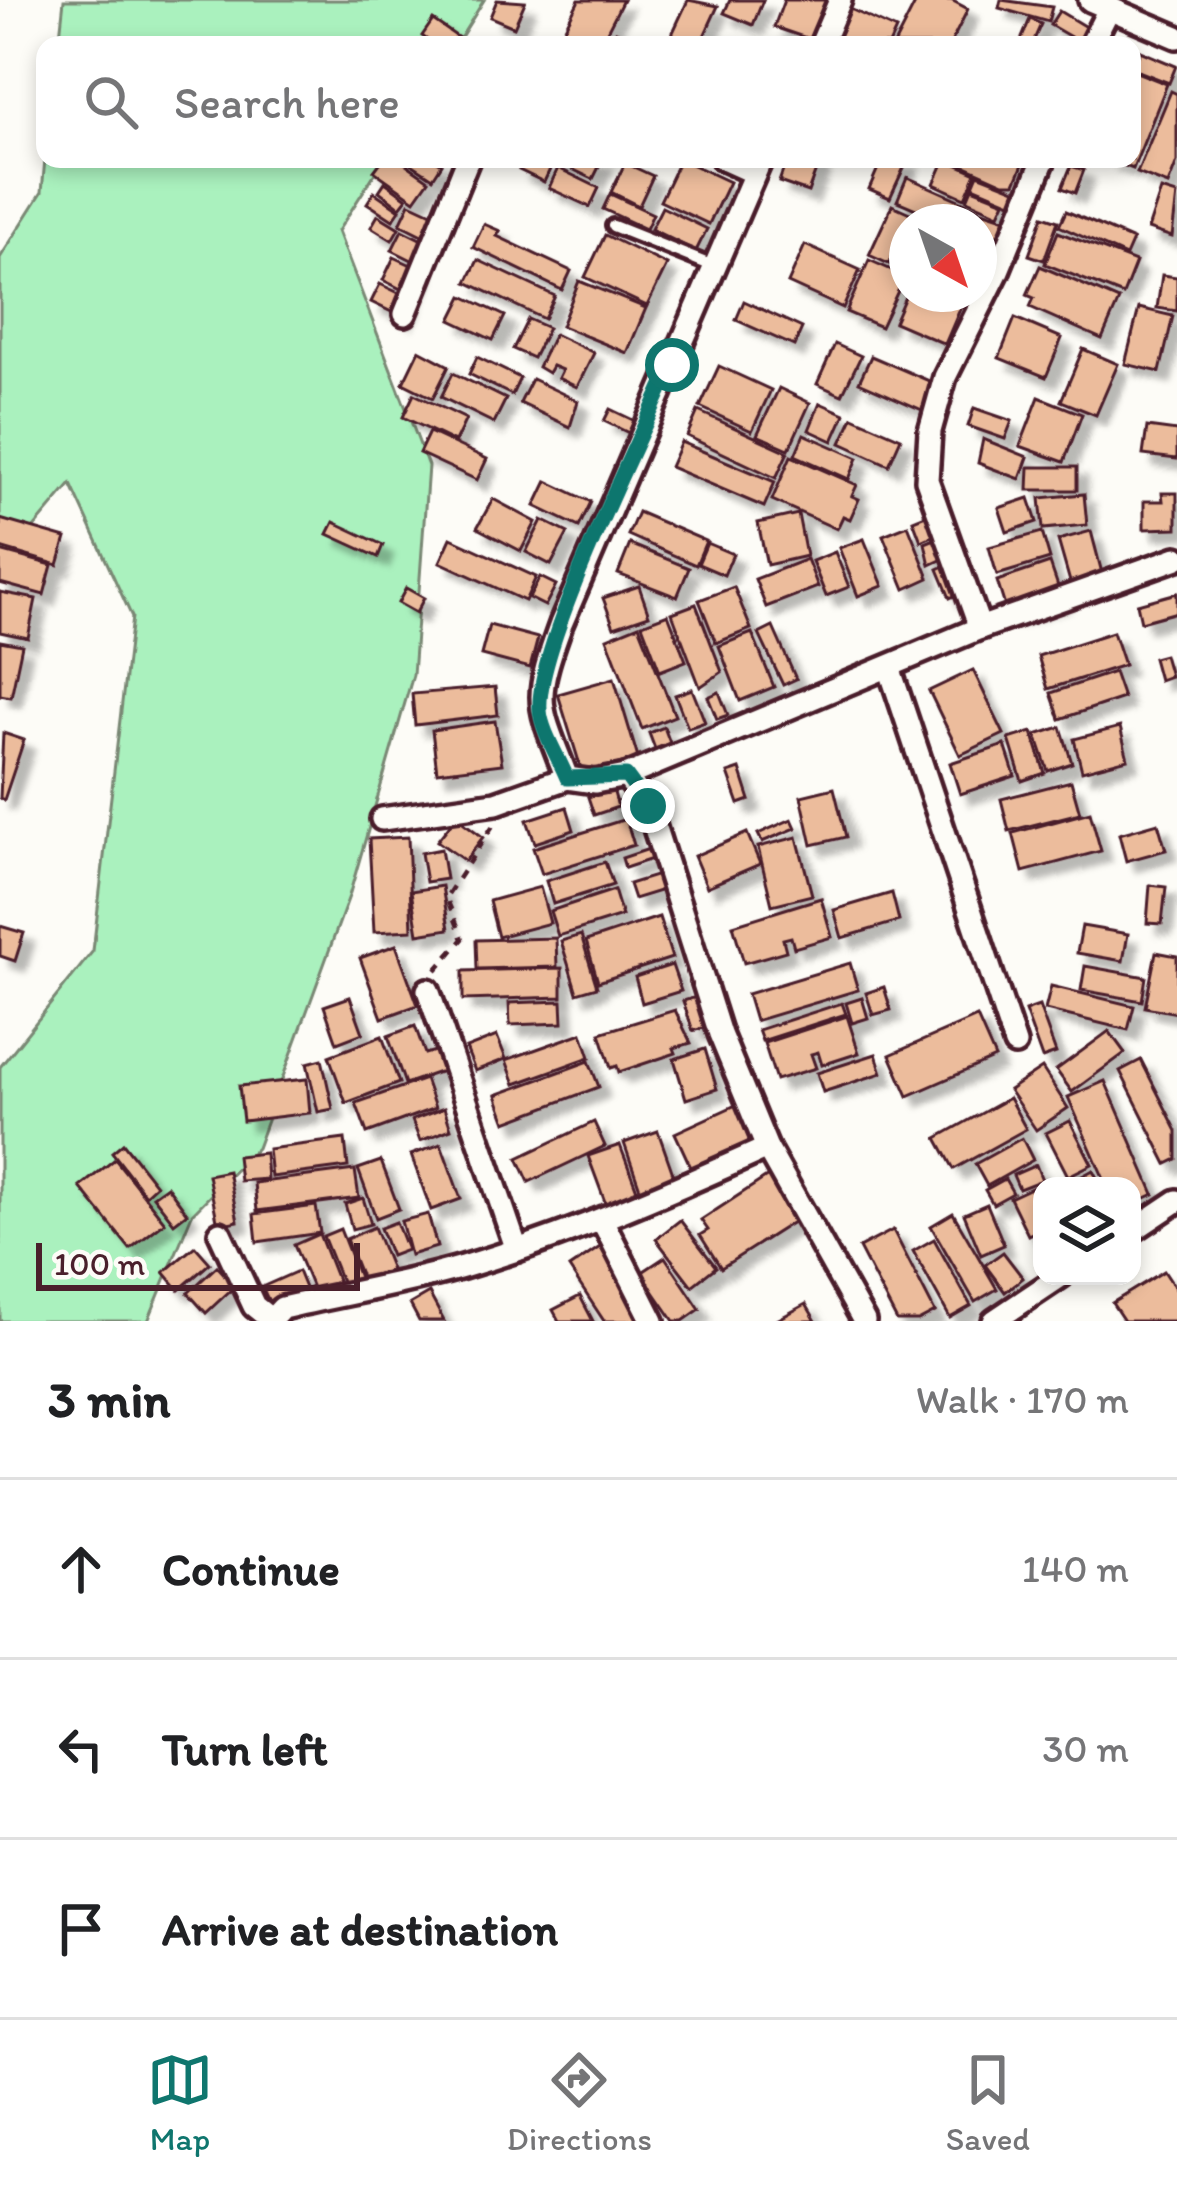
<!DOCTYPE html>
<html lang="en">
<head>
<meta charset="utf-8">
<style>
	:root { --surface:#fff; --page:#f2f2f2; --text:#202124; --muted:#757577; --line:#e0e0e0; --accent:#0f766e }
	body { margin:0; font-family:Itim,sans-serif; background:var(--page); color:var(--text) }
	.controls { position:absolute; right:36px; bottom:36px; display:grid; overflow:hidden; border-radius:24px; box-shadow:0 6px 18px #0003 }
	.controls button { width:108px; height:108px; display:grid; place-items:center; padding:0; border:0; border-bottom:3px solid var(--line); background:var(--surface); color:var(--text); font:60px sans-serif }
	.compass { position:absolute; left:889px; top:204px; width:108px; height:108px; border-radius:50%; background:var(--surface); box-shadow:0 6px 18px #0003; rotate:140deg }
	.scale { position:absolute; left:36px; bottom:30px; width:324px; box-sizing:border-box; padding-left:12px; border:6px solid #4a1f2b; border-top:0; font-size:33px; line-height:42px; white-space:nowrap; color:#4a1f2b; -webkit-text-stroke:9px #fdfcf7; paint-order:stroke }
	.stop { position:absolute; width:36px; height:36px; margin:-27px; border:9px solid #0f766e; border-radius:50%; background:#fff }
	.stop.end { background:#0f766e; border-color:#fff; box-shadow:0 3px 12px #0008 }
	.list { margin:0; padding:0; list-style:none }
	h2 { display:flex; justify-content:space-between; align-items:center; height:156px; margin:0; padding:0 48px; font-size:51px }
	h2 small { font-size:39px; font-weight:400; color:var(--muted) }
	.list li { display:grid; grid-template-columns:78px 1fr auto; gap:36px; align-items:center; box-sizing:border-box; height:180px; padding:0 48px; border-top:3px solid var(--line) }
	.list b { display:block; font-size:45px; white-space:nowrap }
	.list em { font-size:39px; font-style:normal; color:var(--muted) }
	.icon { flex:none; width:66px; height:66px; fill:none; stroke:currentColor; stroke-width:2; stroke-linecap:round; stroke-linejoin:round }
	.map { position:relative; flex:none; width:1177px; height:1321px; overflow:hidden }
	.search { position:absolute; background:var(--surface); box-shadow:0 6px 18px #0003; left:36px; right:36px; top:36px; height:132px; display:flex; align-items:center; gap:30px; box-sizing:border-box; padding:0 42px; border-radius:24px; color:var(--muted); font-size:45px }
	.sheet { height:696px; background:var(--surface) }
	nav { display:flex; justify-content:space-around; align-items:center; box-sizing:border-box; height:168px; border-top:3px solid var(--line); background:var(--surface); font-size:33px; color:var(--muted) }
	nav a { display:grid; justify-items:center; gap:6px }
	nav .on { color:var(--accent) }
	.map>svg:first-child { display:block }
	.green { fill:#aaf1be; stroke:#7a8874; stroke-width:3 }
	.building { fill:#ecbc9c; stroke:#4a1f2b; stroke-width:3; filter:url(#shadow) }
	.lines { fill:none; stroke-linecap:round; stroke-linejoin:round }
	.service-casing { stroke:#4a1f2b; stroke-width:20 }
	.minor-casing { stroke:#4a1f2b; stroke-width:30 }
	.path { stroke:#4a1f2b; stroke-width:4.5; stroke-dasharray:9 9; stroke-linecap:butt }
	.service { stroke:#fdfcf7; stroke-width:10 }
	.minor { stroke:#fdfcf7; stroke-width:21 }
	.route { stroke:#0f766e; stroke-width:15 }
</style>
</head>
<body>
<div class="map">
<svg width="1177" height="1321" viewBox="0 0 1177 1321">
	<defs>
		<filter id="shadow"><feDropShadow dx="10" dy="10" stdDeviation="3" flood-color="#0004"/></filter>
	</defs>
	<rect width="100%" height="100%" fill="#fdfcf7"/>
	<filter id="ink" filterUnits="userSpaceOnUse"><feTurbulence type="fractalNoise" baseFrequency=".00833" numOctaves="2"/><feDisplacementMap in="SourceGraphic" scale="24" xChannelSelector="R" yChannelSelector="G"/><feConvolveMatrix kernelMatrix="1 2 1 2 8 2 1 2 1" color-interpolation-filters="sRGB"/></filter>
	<g filter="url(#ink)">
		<g class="green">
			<path d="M64,0H484L456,45H59Z"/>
			<path d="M45,159H384L338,231L428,466L413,675L349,896L257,1148L192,1214L148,1321H0V1067L93,951L132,617L71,484L0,568V258L42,192Z"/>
		</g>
		<g class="building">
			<path d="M497,0L525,2L514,27L490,17Z"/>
			<path d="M579,0H623L600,45H556Z"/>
			<path d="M688,0L718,6L700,45H667Z"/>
			<path d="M730,0H763L753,25L724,13Z"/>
			<path d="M784,0H827L812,40L774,27Z"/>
			<path d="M917,0H951L968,9L950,45H894Z"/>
			<path d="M1001,0L1052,7L1048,22L999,8Z"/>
			<path d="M848,8L896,30L889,45L831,44Z"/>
			<path d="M1059,11L1089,29L1081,43L1050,25Z"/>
			<path d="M1030,19L1041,24L1034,40L1038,42L1019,45Z"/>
			<path d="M433,20L466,43L465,45H434L422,36Z"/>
			<path d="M616,31L648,45H610Z"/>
			<path d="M1140,51L1176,66L1169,83L1133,69Z"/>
			<path d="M1134,71L1167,84L1133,169L1107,159H1132Z"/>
			<path d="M1171,91L1177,94V162L1168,185L1137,173Z"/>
			<path d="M383,159H399L429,180L415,200L374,171Z"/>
			<path d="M404,159H434L442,164L433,178Z"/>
			<path d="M524,159L552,165L544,182L519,170Z"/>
			<path d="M551,159H603L593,179Z"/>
			<path d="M680,159L729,182L709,224L660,201Z"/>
			<path d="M787,159H820L808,192L779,182Z"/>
			<path d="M882,159H908L890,198L869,189Z"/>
			<path d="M945,159L976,173L965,198L934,184Z"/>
			<path d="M950,159H1017L1024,162L1015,183H1004Z"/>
			<path d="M625,163L653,176L639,206L611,192Z"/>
			<path d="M1071,166L1084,170L1075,193L1062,188Z"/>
			<path d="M558,168L599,188L590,207L549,188Z"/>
			<path d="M978,174L1016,189L1011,202L973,186Z"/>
			<path d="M907,177L979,209L973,222H946L897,201Z"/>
			<path d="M385,182L407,198L400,207L379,191Z"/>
			<path d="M972,188L1005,201L999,214L967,200Z"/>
			<path d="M1161,190L1177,195L1172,237L1148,229Z"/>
			<path d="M374,192L400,210L393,220L367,203Z"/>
			<path d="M610,194L653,214L646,229L603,209Z"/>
			<path d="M410,203L438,216L428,238L400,224Z"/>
			<path d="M892,205L912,214L889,264L869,255Z"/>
			<path d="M662,207L707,229L696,251L651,229Z"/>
			<path d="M982,211L1009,220L1003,237L996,235L993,241L979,237Z"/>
			<path d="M1066,211L1133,240L1126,256L1059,226Z"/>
			<path d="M378,215L399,228L392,240L371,227Z"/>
			<path d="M1043,216L1058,221L1044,260L1029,255Z"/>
			<path d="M484,224L500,231L497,236L571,271L562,290L473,247Z"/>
			<path d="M402,230L428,243L418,263L392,250Z"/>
			<path d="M1058,232L1136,262L1123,295L1045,264Z"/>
			<path d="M605,235L667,265L647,306L585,277Z"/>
			<path d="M805,245L860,270L843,308L788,283Z"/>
			<path d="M394,257L422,270L411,294L383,280Z"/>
			<path d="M478,260L555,296L544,319L467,282Z"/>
			<path d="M869,260L905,276L881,327L846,312Z"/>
			<path d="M1040,266L1119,300L1102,339L1030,307L1034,298L1027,295Z"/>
			<path d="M1162,275L1177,277V311L1157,308Z"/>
			<path d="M579,281L646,308L627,353L561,326Z"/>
			<path d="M380,284L411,299L402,317L371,302Z"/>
			<path d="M907,292L966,295L945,344L894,322Z"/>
			<path d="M463,296L505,316L493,340L451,320Z"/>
			<path d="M744,301L802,328L794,346L736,320Z"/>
			<path d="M1139,308L1173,316L1160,372L1125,364Z"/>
			<path d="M1015,318L1062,338L1046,377L999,358Z"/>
			<path d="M528,319L548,328L533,358L513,349Z"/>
			<path d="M554,334L594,353L577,387L558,378L562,370L552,366L548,373L538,367Z"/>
			<path d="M835,344L861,356L842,395L817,384Z"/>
			<path d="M1083,349L1118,364L1096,415L1061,401Z"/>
			<path d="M419,350L449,366L433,398L403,383Z"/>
			<path d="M871,356L941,386L929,413L859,382Z"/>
			<path d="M477,357L520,378L512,395L469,374Z"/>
			<path d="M719,366L771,390L752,431L700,407Z"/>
			<path d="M453,373L506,399L494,423L441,397Z"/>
			<path d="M532,379L578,401L570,427L520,403Z"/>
			<path d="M779,388L810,403L789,449L757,435Z"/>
			<path d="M414,394L466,419L455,442L403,417Z"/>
			<path d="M1039,397L1082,414L1064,462L1020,446Z"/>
			<path d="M820,403L845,414L833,441L809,430Z"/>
			<path d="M974,408L1012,421L1005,439L968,426Z"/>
			<path d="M610,409L637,422L631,434L604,421Z"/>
			<path d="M698,411L788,452L776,478L687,436Z"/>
			<path d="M853,417L901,438L889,465L841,443Z"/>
			<path d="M1147,427L1177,431V459L1143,455Z"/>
			<path d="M429,432L487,459L477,480L419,453Z"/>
			<path d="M804,434L858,458L849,479L795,455Z"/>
			<path d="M983,439L1028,457L1020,479L978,463Z"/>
			<path d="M681,442L775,482L764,507L670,467Z"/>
			<path d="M791,456L857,485L852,496L859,499L850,519L843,516L837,529L772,500Z"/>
			<path d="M1029,467H1077V490H1028Z"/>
			<path d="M547,481L591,502L579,527L535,506Z"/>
			<path d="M1162,493H1177V528L1144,529V501H1163Z"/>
			<path d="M1084,494L1087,525L1043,529L1040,498Z"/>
			<path d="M1029,498L1037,522L1007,532L999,508Z"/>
			<path d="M493,499L536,522L521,551L477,528Z"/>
			<path d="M638,512L706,541L696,565L628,535Z"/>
			<path d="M798,514L806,556L767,565L758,523Z"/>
			<path d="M928,514L937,534L921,541L913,520Z"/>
			<path d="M0,519L66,538L58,565L0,548Z"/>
			<path d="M542,520L568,533L551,565L526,552Z"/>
			<path d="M334,522L383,545L378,557L328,534Z"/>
			<path d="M908,525L929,578L905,589L883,535Z"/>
			<path d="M1091,531L1102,573L1070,582L1058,540Z"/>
			<path d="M1042,532L1050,559L997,575L989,547Z"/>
			<path d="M451,538L536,577L525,601L440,562Z"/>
			<path d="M864,539L883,586L858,596L839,548Z"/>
			<path d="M935,539L943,559L930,565L925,543Z"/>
			<path d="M707,543L733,554L724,575L698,564Z"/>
			<path d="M630,544L689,568L677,597L618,574Z"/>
			<path d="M0,551L52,565L44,595L0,583Z"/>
			<path d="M835,552L849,587L826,596L812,561Z"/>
			<path d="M807,559L818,587L766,607L755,579Z"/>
			<path d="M1050,563L1062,598L1008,616L997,581Z"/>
			<path d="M947,565L958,594L950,598L938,569Z"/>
			<path d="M540,577L556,585L545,606L529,598Z"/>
			<path d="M639,586L649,615L614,627L603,598Z"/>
			<path d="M734,587L751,629L716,643L699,600Z"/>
			<path d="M406,588L424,598L416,613L398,603Z"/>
			<path d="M0,592L36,599L28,638L0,632Z"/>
			<path d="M1177,593V612L1141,622L1137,604Z"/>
			<path d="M696,604L722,672L700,687L672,613Z"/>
			<path d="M668,614L686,661L660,671L642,624Z"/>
			<path d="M489,625L538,638L530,668L481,655Z"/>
			<path d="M639,625L675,716L642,729L607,638Z"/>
			<path d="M773,627L796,679L783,685L759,634Z"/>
			<path d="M1113,632L1124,665L1048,689L1038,656Z"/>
			<path d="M752,633L774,687L740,701L719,646Z"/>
			<path d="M0,641L22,645L11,697L0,695Z"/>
			<path d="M1164,655L1170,676L1159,680L1153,658Z"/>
			<path d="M973,670L1004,734L960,755L929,691Z"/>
			<path d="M1114,672L1123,698L1060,719L1051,693Z"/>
			<path d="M614,678L638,758L583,775L558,694Z"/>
			<path d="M495,687L498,715L415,725L412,694Z"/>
			<path d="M692,689L705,722L688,728L675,695Z"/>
			<path d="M719,692L728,715L717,719L708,697Z"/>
			<path d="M495,721L502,764L437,772L432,730Z"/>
			<path d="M664,727L670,743L655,749L649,733Z"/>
			<path d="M1061,727L1072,763L1048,771L1036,735Z"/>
			<path d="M1120,727L1128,759L1082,771L1074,739Z"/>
			<path d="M1032,732L1045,773L1022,781L1009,739Z"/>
			<path d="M3,733L24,740L4,800L0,798Z"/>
			<path d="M1005,745L1015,776L960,794L950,763Z"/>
			<path d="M740,769L750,800L739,804L728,773Z"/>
			<path d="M1071,781L1080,813L1009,831L1001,799Z"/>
			<path d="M834,788L846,837L812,845L801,796Z"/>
			<path d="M613,789L618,807L594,815L588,797Z"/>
			<path d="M567,807L574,830L535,843L527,820Z"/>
			<path d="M1090,812L1101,851L1023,872L1013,833Z"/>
			<path d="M456,817L483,837L465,861L437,841Z"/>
			<path d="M626,819L634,845L542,874L533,848Z"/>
			<path d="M792,819L796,828L762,842L758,834Z"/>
			<path d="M1158,823L1166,850L1126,861L1119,834Z"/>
			<path d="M747,833L760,864L707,887L694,856Z"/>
			<path d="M408,837L412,930L374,932L369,839Z"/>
			<path d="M797,837L812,895L772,905L758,847Z"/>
			<path d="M441,849L446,879L426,882L421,853Z"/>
			<path d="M649,849L652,859L625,868L622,858Z"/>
			<path d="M605,862L613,885L553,904L546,881Z"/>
			<path d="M658,875L663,890L634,899L629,884Z"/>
			<path d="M1150,885L1166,887L1162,924L1147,923Z"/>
			<path d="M442,886L449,929L418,934L411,891Z"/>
			<path d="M540,887L550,923L498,937L489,901Z"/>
			<path d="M614,890L622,916L558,936L550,911Z"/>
			<path d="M892,893L899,921L842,938L834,910Z"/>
			<path d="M821,898L832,937L794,948L791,937L783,939L786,951L744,963L733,925Z"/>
			<path d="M659,917L672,958L598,982L586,941Z"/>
			<path d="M0,926L24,933L15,961L0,956Z"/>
			<path d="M1082,926L1128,934L1123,961L1077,953Z"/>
			<path d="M581,935L597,987L577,993L561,941Z"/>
			<path d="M556,938L557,967L477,969L476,940Z"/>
			<path d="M396,945L418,1005L382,1018L360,958Z"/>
			<path d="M1156,952L1177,956V1013L1145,1007Z"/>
			<path d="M850,963L858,990L755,1021L747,994Z"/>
			<path d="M672,965L681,991L642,1003L635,977Z"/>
			<path d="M1085,966L1146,977L1142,1001L1081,990Z"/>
			<path d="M562,968V997L463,1000V971Z"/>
			<path d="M1051,986L1134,1006L1128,1030L1045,1010Z"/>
			<path d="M884,987L891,1010L873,1015L866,993Z"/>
			<path d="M703,995L713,1025L693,1031L683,1001Z"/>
			<path d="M350,997L363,1033L337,1043L324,1006Z"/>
			<path d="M862,998L868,1018L852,1023L846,1003Z"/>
			<path d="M562,1001L563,1023L510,1025L509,1003Z"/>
			<path d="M842,1003L846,1014L762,1041L758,1030Z"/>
			<path d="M1039,1006L1056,1053L1042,1058L1025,1011Z"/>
			<path d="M675,1010L691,1043L674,1048L676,1053L619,1072L617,1066L611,1068L600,1033Z"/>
			<path d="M847,1016L859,1053L822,1065L818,1052L811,1054L816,1068L776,1080L764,1043Z"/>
			<path d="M977,1017L995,1058L908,1096L890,1055Z"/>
			<path d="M415,1026L425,1054L438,1050L445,1070L405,1084L388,1036Z"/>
			<path d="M1109,1031L1125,1053L1072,1092L1056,1070Z"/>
			<path d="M582,1033L590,1057L515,1084L506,1060Z"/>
			<path d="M382,1036L399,1083L346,1103L329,1056Z"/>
			<path d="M497,1036L506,1059L475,1071L466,1048Z"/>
			<path d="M705,1049L717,1089L686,1099L674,1059Z"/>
			<path d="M876,1054L882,1073L823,1092L817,1073Z"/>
			<path d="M322,1059L333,1109L318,1112L307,1063Z"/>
			<path d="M1141,1060L1177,1131V1159L1167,1164L1120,1071Z"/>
			<path d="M589,1061L599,1087L506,1122L496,1095Z"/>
			<path d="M1042,1068L1068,1108L1036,1130L1009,1090Z"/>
			<path d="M307,1079L310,1113L243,1121L239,1086Z"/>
			<path d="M425,1079L435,1108L367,1133L356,1103Z"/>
			<path d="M1105,1081L1154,1194L1132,1204V1186H1107L1068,1097Z"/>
			<path d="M1009,1098L1026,1129L954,1169L937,1138Z"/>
			<path d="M736,1105L755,1146L694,1174L675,1133Z"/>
			<path d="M444,1108L451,1129L420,1141L412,1120Z"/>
			<path d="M1070,1121L1092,1164L1068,1176L1046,1133Z"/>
			<path d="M594,1122L605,1146L529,1182L518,1158Z"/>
			<path d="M658,1131L677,1185L643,1197L624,1143Z"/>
			<path d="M1022,1138L1033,1160L987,1186L975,1164Z"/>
			<path d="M345,1139L348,1167L271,1177L268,1149Z"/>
			<path d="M123,1143L156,1185L145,1195L112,1152Z"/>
			<path d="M441,1144L461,1199L431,1210L411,1155Z"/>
			<path d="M620,1145L640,1198L608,1210L588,1156Z"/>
			<path d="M265,1153L267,1179L240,1181L237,1156Z"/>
			<path d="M115,1159L165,1222L130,1249L80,1187Z"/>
			<path d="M381,1161L399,1209L376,1218L358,1169Z"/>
			<path d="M1036,1165L1042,1180L1019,1189L1013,1175Z"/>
			<path d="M355,1170L359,1198L257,1211L254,1183Z"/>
			<path d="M1093,1170L1101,1186H1073L1071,1182Z"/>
			<path d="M228,1171L238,1221L218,1225L208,1175Z"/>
			<path d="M768,1176L796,1220L721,1268L700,1235L708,1230L701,1220Z"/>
			<path d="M1005,1179L1013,1193L993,1204L985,1190Z"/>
			<path d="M1042,1183V1228L1028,1235L1010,1198Z"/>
			<path d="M167,1186L187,1213L174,1223L153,1196Z"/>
			<path d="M363,1198L371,1224L352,1229L345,1204Z"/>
			<path d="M987,1204L1004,1245L981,1255L964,1214Z"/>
			<path d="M316,1206L320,1233L257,1242L254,1214Z"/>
			<path d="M953,1213L997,1289L975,1302L931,1226Z"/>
			<path d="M428,1214L437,1247L410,1255L401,1221Z"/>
			<path d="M680,1220L716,1267L692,1286L656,1239Z"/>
			<path d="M396,1222L407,1250L391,1256L380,1228Z"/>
			<path d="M374,1227L392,1272L364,1284L346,1239Z"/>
			<path d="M340,1229L362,1285L345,1291L323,1236Z"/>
			<path d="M893,1230L935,1312L918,1321H897L859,1248Z"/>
			<path d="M319,1234L339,1285L315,1295L294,1245Z"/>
			<path d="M934,1239L971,1306L950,1318L913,1251Z"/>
			<path d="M195,1246L210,1263L179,1290L164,1272Z"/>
			<path d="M600,1247L650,1321H604L569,1268Z"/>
			<path d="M1003,1252L1023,1278L1005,1292L985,1265Z"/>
			<path d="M665,1257L700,1309L683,1321H674L641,1273Z"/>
			<path d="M217,1266L235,1286L206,1313L188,1293Z"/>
			<path d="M298,1271L307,1293L272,1308L262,1287Z"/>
			<path d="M1164,1271L1177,1291V1321H1124L1112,1303Z"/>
			<path d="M429,1293L444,1321H419L410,1304Z"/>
			<path d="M580,1296L593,1321H559L553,1310Z"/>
			<path d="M806,1304L816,1321H777V1320Z"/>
		</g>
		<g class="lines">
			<defs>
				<path id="service" d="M613,226L713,266"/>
				<g id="minor">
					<path d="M1090,0L1177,37"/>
					<path d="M821,45L840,0"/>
					<path d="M1091,45L1110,7"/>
					<path d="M723,159L754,173"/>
					<path d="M761,159L561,624C532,704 538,702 567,778L595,782L626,776L648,806L720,1034L767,1148L864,1321"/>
					<path d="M405,314L468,159"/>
					<path d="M980,628L927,480L930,431L945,377L997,273L1044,159"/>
					<path d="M889,667L1015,1044"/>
					<path d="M626,776L980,628L1177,558"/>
					<path d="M382,819L496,803L567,778"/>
					<path d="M428,990L517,1250"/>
					<path d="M602,1220L653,1321"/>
					<path d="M1132,1231L1177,1201"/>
					<path d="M220,1233L254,1306L269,1318"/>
					<path d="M270,1321L282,1308C342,1294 404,1284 463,1267C569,1236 667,1193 767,1148"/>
					<path d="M994,1321L1061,1276"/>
				</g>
			</defs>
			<use href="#service" class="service-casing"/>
			<use href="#minor" class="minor-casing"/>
			<path class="path" d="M436,970L463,939L446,897L494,824"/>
			<use href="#service" class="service"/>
			<use href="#minor" class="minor"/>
		</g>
	</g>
	<g class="lines" filter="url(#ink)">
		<path class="route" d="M648,806L626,776L567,778C559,758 541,730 540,710C535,647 642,435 672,365"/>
	</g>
</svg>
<div class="controls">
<button><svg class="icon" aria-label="layers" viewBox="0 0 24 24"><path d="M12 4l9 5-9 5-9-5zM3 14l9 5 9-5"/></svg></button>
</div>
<svg class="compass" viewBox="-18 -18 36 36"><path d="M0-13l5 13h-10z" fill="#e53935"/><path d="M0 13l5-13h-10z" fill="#757577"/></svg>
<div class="scale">100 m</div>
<div class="stop" style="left:672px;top:365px"></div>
<div class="stop end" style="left:648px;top:806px"></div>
<div class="search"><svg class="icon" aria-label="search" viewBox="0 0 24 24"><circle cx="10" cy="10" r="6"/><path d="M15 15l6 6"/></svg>Search here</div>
</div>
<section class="sheet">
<h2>3 min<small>Walk · 170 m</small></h2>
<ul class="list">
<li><svg class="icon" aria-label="ahead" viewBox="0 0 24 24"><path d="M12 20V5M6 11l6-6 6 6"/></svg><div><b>Continue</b></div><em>140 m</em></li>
<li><svg class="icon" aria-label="left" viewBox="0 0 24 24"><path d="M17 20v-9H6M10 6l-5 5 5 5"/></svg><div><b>Turn left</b></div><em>30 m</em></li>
<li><svg class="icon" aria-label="arrive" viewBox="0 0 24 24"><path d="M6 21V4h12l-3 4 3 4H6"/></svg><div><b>Arrive at destination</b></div></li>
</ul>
</section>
<nav>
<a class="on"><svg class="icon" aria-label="map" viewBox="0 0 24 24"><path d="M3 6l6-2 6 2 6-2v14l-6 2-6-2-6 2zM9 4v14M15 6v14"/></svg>Map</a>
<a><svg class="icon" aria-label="directions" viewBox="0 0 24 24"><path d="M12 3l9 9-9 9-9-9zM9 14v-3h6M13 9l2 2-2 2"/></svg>Directions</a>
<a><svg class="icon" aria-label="saved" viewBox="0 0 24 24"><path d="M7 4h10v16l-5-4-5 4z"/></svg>Saved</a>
</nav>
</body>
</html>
